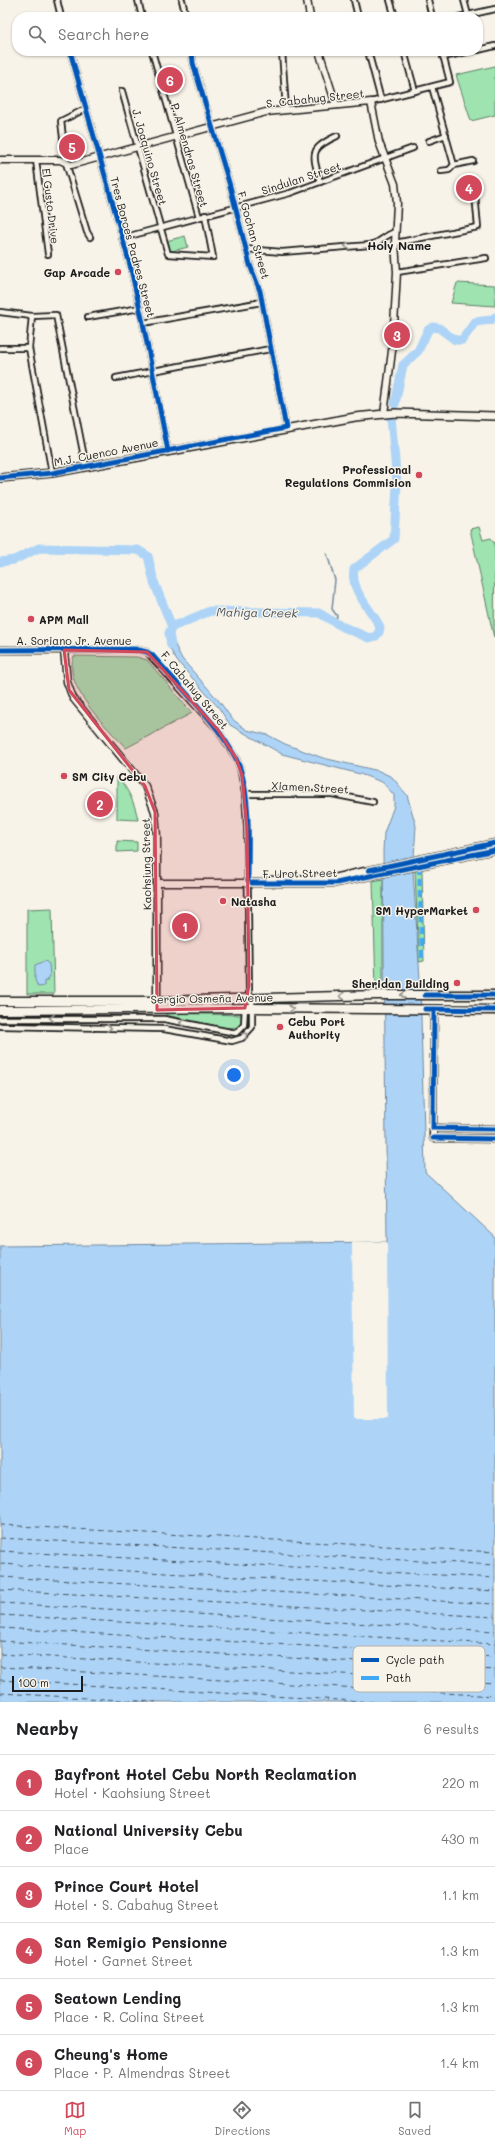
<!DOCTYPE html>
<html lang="en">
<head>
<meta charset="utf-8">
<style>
	:root { --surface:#fff; --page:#f6f6f6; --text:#202124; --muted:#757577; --line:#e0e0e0; --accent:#d1495b }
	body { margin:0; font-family:Mali,sans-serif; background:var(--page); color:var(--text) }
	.scale { position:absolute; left:12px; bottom:10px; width:71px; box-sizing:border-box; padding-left:4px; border:2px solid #1c1c1c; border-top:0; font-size:11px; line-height:14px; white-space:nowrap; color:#1c1c1c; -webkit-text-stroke:3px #f7f3e8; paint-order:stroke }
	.you { position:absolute; left:234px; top:1075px; width:14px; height:14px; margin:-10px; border:3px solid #fff; border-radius:50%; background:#1a73e8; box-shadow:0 0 0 6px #1a73e833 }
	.badge { display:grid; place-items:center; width:26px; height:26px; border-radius:50%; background:var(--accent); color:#fff; font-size:13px; font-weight:700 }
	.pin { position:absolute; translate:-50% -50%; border:2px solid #fff; box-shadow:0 1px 4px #0006 }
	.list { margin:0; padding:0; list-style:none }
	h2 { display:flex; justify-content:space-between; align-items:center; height:52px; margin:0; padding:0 16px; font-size:17px }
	h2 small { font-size:13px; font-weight:400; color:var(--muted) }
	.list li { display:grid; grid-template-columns:26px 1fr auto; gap:12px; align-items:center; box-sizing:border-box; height:56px; padding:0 16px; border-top:1px solid var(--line) }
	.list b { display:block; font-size:15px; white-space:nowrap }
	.list p { margin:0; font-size:13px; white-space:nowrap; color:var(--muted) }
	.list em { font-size:13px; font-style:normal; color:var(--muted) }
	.icon { flex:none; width:22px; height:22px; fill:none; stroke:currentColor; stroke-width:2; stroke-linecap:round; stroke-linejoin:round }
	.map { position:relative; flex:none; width:495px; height:1702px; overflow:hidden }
	.search { position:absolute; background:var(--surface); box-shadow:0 1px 3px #0004; left:12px; right:12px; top:12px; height:44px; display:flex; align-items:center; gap:10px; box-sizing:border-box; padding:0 14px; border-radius:16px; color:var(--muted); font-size:15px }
	.sheet { height:388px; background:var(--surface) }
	nav { display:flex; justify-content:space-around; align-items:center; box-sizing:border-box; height:56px; border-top:1px solid var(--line); background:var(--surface); font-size:11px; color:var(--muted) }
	nav a { display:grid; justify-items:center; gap:2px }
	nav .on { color:var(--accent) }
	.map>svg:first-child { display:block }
	.green { fill:#9ee3b0; stroke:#5d8066 }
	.water { fill:#add4f7; stroke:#738a9f }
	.pier { fill:#f7f3e8 }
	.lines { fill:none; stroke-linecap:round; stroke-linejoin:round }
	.stream { stroke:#738a9f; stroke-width:1.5 }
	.river { stroke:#add4f7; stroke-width:9 }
	.ferry { stroke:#48535e; stroke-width:1; stroke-dasharray:5 4; stroke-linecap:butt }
	.street-casing { stroke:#1c1c1c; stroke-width:8 }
	.secondary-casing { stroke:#1c1c1c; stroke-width:9 }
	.primary-casing { stroke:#1c1c1c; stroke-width:10 }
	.highway-casing { stroke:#1c1c1c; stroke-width:11 }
	.street { stroke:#f7f3e8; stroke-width:4.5 }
	.secondary { stroke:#f7f3e8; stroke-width:6 }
	.primary { stroke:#f7f3e8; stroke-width:7 }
	.highway { stroke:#f7f3e8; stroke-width:8 }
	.quiet { stroke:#3fa9f5; stroke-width:4; stroke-dasharray:8 4; stroke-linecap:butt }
	.cycleway-casing { stroke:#f7f3e8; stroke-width:8 }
	.cycleway { stroke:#0057b8; stroke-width:5 }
	.oneway { stroke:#94928c }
	.marked { fill:#d1495b; fill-opacity:0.2; stroke:#d1495b; stroke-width:3; stroke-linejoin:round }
	.poi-dot { fill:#d1495b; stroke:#f7f3e8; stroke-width:1.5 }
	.labels { text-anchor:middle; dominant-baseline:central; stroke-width:3; stroke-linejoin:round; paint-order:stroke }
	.street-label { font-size:11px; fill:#1c1c1c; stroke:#f7f3e8 }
	.poi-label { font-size:11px; font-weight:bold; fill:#1c1c1c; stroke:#f7f3e8; text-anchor:end }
	.neighbourhood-label { font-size:12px; font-weight:bold; fill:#1c1c1c; stroke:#f7f3e8 }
	.water-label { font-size:12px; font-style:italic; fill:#48535e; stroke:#f7f3e8 }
	.key { fill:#f7f3e8; stroke:#b5b2ab; stroke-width:1 }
	.key-label { font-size:11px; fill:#1c1c1c }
</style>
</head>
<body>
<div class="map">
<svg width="495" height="1702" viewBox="0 0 495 1702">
	<rect width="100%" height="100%" fill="#f7f3e8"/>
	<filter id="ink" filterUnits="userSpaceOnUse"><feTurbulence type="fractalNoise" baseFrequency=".025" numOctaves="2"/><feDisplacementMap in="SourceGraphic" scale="8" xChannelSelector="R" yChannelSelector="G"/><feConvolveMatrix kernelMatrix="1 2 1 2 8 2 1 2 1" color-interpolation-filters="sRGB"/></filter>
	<g filter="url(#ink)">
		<g class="green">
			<path d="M495,66V115L471,121L456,75Z"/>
			<path d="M185,236L188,247L169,252L166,241Z"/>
			<path d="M457,283L495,285V306L451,303Z"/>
			<path d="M479,527L483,540L491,538L494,543L495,542L494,638L470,529Z"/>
			<path d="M74,656L137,657L147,660L192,713L126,748C108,728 61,686 74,656Z"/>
			<path d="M117,776C128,789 135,803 138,820L117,819Z"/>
			<path d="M117,841L137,842V851L117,852Z"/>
			<path d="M422,870L424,961L419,962L415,871Z"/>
			<path d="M383,879V989H376L373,881Z"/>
			<path d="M52,908L54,994H27V909Z"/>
			<path d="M166,1013L242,1015V1023L240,1027L226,1028L166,1015Z"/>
		</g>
		<g class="water">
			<path d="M169,633L182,659L219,701L232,719L247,730L268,735L285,744L323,758L379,771L392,777L407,795L416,826L413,872L420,979L425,1172L495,1237V1702H0V1246L387,1242L383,851L384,833L394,806V795L382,782L360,774L282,754L230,725L219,708L177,661L167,644Z"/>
			<path d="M45,961L49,964L50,976L47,981H44V986L38,987L35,980V965Z"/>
		</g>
		<path class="pier" d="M352,1242H387L388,1419H354Z"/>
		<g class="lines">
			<path class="stream" d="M327,554L335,580L332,609L337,616L335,623"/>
			<g class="river">
				<path d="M395,404L403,365L418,351L428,330L433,327L439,328L455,340H462L475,322L491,320L495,317"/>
				<path d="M0,562L14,560L39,548L138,550L148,556L154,582L172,627"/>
				<path d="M171,645L169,633L172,627L210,611L319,613L341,626L369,638L376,636L379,632L380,627C371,608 350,592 354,569L394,539L397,483L391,417"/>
			</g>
			<g class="ferry">
				<path d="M0,1525L495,1552"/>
				<path d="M0,1538L495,1565"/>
				<path d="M0,1551L495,1578"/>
				<path d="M0,1564L495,1591"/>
				<path d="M0,1577L495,1604"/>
				<path d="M0,1590L495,1617"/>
				<path d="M0,1603L495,1631"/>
				<path d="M0,1615L495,1644"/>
				<path d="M0,1628L495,1657"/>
				<path d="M0,1641L495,1670"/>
				<path d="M0,1654L495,1683"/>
				<path d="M0,1667L495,1696"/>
				<path d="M0,1680L374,1702"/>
				<path d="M0,1693L156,1702"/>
			</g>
			<defs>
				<g id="street">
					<path d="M57,0L61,17"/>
					<path d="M138,0L142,17"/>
					<path d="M182,0L186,17"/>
					<path d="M354,0L358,17"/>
					<path d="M390,0L395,17"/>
					<path d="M428,0L432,17"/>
					<path d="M464,0L468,15"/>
					<path d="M459,17L495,9"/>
					<path d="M478,50L495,46"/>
					<path d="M70,51L130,265L143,323L168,451"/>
					<path d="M152,51L199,217"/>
					<path d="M192,51L193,63L230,186L250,265L260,291L286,428"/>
					<path d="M282,51L286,109"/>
					<path d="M368,51L381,100"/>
					<path d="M404,51L415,91"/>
					<path d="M443,57L471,51"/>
					<path d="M432,87L454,165"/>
					<path d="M122,91L168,254L213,257L205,215"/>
					<path d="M371,102L450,82L442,51"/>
					<path d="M85,109L61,121L66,163L87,232L90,237"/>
					<path d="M429,141L446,135"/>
					<path d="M36,160L48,254"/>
					<path d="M441,171L449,170L454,165L473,161"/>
					<path d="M320,182C313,154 308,149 337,136"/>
					<path d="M122,238L290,193L413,148"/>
					<path d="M395,243L478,227L474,183"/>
					<path d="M246,249L282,252L370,245C381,243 385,234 396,232"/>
					<path d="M397,272L486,258"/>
					<path d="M0,312L32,316L56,315L86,467"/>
					<path d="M32,316L29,348L52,473"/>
					<path d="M88,317L140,308"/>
					<path d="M143,323L262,302"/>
					<path d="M0,348H29"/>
					<path d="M116,378L270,349"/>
					<path d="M245,794H332L373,802"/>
					<path d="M0,1019H164L236,1033L244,1025L245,1006"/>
					<path d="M0,1026L164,1029L232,1041L242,1038L252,1027V1000L249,993L247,827L245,794L240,768L236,758L218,730L147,652L135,649L64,650"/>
				</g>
				<g id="secondary">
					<path d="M307,0L310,17"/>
					<path d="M319,51L336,105"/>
					<path d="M0,160H60L71,165L266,112L371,102L379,142L395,184L397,203L395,243L397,272L393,343L384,414"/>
					<path d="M0,650H64L67,682L73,698L145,786L155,812L157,836V1004"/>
					<path d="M269,880L337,877L495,843"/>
					<path d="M157,883H336L495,850"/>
					<path d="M434,1009L433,1138L495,1139"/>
					<path d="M433,1128L495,1129"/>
				</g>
				<path id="primary" d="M0,478L52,473L355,417L395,413L495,416"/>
				<g id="highway">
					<path d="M0,1001H157L377,995H495"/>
					<path d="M0,1010L252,1008L495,1010"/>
				</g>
			</defs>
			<use href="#street" class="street-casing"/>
			<use href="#secondary" class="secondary-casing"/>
			<use href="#primary" class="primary-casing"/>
			<use href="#highway" class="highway-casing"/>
			<use href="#street" class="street"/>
			<use href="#secondary" class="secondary"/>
			<use href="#primary" class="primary"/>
			<use href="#highway" class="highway"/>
			<path class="quiet" d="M419,866L422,961"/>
			<defs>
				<g id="cycleway">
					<path d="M70,51L130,265L143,323L168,451"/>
					<path d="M0,478L52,473L286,428L260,291L250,265L230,186L193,63L192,51"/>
					<path d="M0,650L135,649L147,652L152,655C178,685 227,732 240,768C251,800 248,846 248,880"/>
					<path d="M369,870L495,843"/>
					<path d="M252,883H336L495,850"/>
					<path d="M425,995H495"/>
					<path d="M425,1009L495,1010"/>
					<path d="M434,1009L433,1128L495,1129"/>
					<path d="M433,1138L495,1139"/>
				</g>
			</defs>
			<use href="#cycleway" class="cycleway-casing"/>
			<use href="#cycleway" class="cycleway"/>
		</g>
		<defs><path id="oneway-chevron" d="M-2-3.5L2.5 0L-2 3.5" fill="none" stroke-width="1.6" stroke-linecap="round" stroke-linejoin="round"/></defs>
		<g class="oneway">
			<use href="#oneway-chevron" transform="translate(347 246) rotate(177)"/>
			<use href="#oneway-chevron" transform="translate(403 995) rotate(-180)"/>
			<use href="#oneway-chevron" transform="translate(342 996) rotate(178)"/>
			<use href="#oneway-chevron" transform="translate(291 1009) rotate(1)"/>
			<use href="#oneway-chevron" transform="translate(52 1018) rotate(-179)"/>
			<use href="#oneway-chevron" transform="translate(182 1023) rotate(-168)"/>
			<use href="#oneway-chevron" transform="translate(109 1028) rotate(1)"/>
			<use href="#oneway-chevron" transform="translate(245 1035) rotate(-39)"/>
		</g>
	</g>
	<path class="marked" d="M64,650L147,652L218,730L236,758L242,775L247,827L249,985L245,1008L157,1010L155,812L145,786L69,690Z"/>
	<g class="poi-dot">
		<circle cx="118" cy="272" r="4"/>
		<circle cx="419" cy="475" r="4"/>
		<circle cx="31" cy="619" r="4"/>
		<circle cx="64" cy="776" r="4"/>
		<circle cx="223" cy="901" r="4"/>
		<circle cx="476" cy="910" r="4"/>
		<circle cx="457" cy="983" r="4"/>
		<circle cx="280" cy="1027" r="4"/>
	</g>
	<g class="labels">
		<g class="street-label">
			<text transform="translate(315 98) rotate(-6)">S. Cabahug Street</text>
			<text transform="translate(190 155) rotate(74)">P. Almendras Street</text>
			<text transform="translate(150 157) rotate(74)">J. Joaquino Street</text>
			<text transform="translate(301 178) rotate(-18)">Sindulan Street</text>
			<text transform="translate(51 206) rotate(83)">El Gusto Drive</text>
			<text transform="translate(254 235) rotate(74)">F. Gochan Street</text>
			<text transform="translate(133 247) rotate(75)">Tres Borces Padres Street</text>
			<text transform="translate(106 452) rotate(-11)">M.J. Cuenco Avenue</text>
			<text x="74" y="640">A. Soriano Jr. Avenue</text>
			<text transform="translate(195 690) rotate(50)">F. Cabahug Street</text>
			<text transform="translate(310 787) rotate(3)">Xiamen Street</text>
			<text transform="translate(146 864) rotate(-91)">Kaohsiung Street</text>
			<text transform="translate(300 873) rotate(-1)">F. Urot Street</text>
			<text transform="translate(212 998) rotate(-1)">Sergio Osmeña Avenue</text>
		</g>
		<g class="poi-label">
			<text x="110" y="272">Gap Arcade</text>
			<text x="411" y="469">Professional<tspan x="411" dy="13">Regulations Commision</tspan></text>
			<text x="39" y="619" text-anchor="start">APM Mall</text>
			<text x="72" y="776" text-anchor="start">SM City Cebu</text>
			<text x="231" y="901" text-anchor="start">Natasha</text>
			<text x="468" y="910">SM HyperMarket</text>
			<text x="449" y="983">Sheridan Building</text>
			<text x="288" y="1021" text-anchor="start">Cebu Port<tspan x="288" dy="13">Authority</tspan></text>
		</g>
		<g class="neighbourhood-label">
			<text x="399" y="245">Holy Name</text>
		</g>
		<g class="water-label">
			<text transform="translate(257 612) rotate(1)">Mahiga Creek</text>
		</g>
	</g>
	<rect x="353" y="1646" width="132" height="46" rx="6" class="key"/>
	<rect x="361" y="1658" width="18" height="4" fill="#0057b8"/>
	<rect x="361" y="1676" width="18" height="4" fill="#3fa9f5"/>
	<g class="key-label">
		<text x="386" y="1664">Cycle path</text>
		<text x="386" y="1682">Path</text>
	</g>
</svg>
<div class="scale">100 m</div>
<div class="you"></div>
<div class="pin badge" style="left:185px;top:926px">1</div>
<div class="pin badge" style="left:100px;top:804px">2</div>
<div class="pin badge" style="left:397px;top:335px">3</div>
<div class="pin badge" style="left:469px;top:188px">4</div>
<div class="pin badge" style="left:72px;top:147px">5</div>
<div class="pin badge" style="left:170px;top:80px">6</div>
<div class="search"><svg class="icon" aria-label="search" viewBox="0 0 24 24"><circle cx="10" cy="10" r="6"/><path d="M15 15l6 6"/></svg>Search here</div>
</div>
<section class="sheet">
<h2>Nearby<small>6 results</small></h2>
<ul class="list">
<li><span class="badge">1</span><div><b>Bayfront Hotel Cebu North Reclamation</b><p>Hotel · Kaohsiung Street</p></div><em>220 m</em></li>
<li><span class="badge">2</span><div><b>National University Cebu</b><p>Place</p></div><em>430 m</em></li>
<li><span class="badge">3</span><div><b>Prince Court Hotel</b><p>Hotel · S. Cabahug Street</p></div><em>1.1 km</em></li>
<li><span class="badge">4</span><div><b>San Remigio Pensionne</b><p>Hotel · Garnet Street</p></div><em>1.3 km</em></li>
<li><span class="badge">5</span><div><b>Seatown Lending</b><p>Place · R. Colina Street</p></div><em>1.3 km</em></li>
<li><span class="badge">6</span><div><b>Cheung's Home</b><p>Place · P. Almendras Street</p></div><em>1.4 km</em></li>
</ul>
</section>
<nav>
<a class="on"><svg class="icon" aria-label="map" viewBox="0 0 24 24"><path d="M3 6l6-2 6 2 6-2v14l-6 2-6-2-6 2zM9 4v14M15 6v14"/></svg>Map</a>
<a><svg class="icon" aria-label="directions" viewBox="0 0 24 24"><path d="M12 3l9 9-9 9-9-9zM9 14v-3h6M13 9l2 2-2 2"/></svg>Directions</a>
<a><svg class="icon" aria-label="saved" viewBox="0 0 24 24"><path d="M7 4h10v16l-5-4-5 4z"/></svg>Saved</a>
</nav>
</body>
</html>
